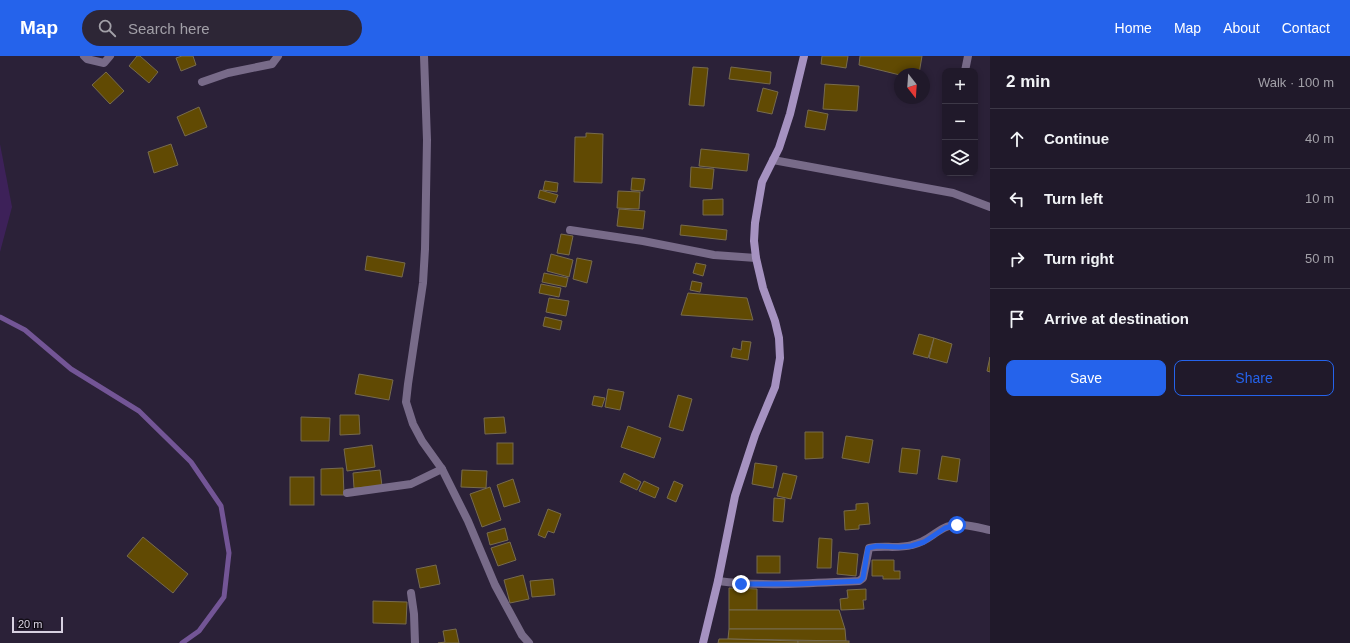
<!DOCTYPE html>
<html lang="en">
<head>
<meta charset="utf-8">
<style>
	:root { --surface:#20192a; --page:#2d2636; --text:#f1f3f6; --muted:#a2a0a8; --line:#3d3847; --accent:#2563eb }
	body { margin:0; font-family:Helvetica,sans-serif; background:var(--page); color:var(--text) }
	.controls { position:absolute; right:12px; top:12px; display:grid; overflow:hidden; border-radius:8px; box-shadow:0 2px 6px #0003 }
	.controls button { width:36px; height:36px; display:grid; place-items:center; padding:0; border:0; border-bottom:1px solid var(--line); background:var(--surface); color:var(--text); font:20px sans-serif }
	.compass { position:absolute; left:894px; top:12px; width:36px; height:36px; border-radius:50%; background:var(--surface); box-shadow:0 2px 6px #0003; rotate:163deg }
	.scale { position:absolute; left:12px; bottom:10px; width:51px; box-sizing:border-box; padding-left:4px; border:2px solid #d8d1e1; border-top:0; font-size:11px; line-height:14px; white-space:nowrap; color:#d8d1e1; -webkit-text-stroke:3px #120d17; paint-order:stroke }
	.stop { position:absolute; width:12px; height:12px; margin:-9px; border:3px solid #2563eb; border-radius:50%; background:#fff }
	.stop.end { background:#2563eb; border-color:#fff; box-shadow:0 1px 4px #0008 }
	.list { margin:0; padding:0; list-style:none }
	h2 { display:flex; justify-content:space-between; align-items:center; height:52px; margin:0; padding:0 16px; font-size:17px }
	h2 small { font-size:13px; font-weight:400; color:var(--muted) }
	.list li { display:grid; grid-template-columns:26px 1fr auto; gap:12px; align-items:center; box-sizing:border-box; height:60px; padding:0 16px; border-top:1px solid var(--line) }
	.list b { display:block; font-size:15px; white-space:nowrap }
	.list em { font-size:13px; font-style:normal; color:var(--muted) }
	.actions { display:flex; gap:8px; padding:12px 16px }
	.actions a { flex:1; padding:9px 0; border:1px solid var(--accent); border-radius:8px; text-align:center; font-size:14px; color:var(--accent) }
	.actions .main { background:var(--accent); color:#fff }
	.icon { flex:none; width:22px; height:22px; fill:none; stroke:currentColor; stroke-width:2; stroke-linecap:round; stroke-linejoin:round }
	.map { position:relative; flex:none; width:990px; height:587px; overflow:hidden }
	header { display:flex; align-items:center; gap:24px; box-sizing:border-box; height:56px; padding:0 20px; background:var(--accent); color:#fff }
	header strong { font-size:19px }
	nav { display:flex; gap:22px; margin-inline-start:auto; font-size:14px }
	.search { width:280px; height:36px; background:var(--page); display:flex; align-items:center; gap:10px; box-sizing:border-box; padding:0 14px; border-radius:22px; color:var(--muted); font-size:15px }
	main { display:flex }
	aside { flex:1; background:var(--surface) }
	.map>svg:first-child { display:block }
	.green { fill:#3d2159 }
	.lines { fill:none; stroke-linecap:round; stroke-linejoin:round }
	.stream { stroke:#735596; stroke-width:5 }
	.building { fill:#614a03; stroke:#776b4e }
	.lane { stroke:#786b89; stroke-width:8 }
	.street { stroke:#786b89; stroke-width:8 }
	.secondary { stroke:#a692c1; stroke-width:8 }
	.route { stroke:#2563eb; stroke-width:5 }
</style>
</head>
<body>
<header>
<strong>Map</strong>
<div class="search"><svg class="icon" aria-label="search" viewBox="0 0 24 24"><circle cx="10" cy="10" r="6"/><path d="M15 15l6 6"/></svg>Search here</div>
<nav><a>Home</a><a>Map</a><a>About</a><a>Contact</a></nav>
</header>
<main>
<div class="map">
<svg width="990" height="587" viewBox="0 0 990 587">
	<rect width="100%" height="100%" fill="#2b2138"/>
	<path class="green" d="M0,88L12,151L0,196Z"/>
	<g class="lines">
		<path class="stream" d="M0,261L25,274L71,313L139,355L191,406L221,450L229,497L224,541L199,575L182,587"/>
	</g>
	<g class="building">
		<path d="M137,0H140L158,16L149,27L129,10Z"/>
		<path d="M182,0H193L196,9L181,15L176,2Z"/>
		<path d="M822,0H848L846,12L821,8Z"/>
		<path d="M860,0H922L919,18H900V19L859,9Z"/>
		<path d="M693,11L708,12L704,50L689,49Z"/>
		<path d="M731,11L771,16L770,28L729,23Z"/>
		<path d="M106,16L124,35L110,48L92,29Z"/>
		<path d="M825,28L859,30L857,55L823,53Z"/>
		<path d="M763,32L778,36L772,58L757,55Z"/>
		<path d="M199,51L207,71L185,80L177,61Z"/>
		<path d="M808,54L828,58L825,74L805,71Z"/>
		<path d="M586,77L603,78L602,127L574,126L575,81H586Z"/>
		<path d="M171,88L178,109L154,117L148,96Z"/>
		<path d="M701,93L749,98L747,115L699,110Z"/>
		<path d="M691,111L714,113L712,133L690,131Z"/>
		<path d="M632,122L645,123L643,135L631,134Z"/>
		<path d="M545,125L558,127L557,136L543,134Z"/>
		<path d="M540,134L558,139L555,147L538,142Z"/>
		<path d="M618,135L640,136L639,153L617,152Z"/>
		<path d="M723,143V159H703V144Z"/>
		<path d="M619,153L645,155L643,173L617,170Z"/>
		<path d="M681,169L727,174L726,184L680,179Z"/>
		<path d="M561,178L573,180L569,199L557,197Z"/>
		<path d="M551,198L573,204L569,221L547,215Z"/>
		<path d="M367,200L405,207L402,221L365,214Z"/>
		<path d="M577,202L592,205L587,227L573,223Z"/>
		<path d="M696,207L706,209L703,220L693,217Z"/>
		<path d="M544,217L568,222L566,231L542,226Z"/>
		<path d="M692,225L702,227L700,236L690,234Z"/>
		<path d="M541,228L561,232L559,241L539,237Z"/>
		<path d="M688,237L747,242L753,264L681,259Z"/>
		<path d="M549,242L569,245L566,260L546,256Z"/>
		<path d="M545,261L562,265L560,274L543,270Z"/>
		<path d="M919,278L934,282L928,302L913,298Z"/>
		<path d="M934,282L952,288L947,307L929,302Z"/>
		<path d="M742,285L751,286L748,304L731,301L733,292L741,294Z"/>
		<path d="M990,301V316L987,315Z"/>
		<path d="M359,318L393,324L389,344L355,338Z"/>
		<path d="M608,333L624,336L620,354L605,351Z"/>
		<path d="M678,339L692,343L683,375L669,371Z"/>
		<path d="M594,340L605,342L602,351L592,349Z"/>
		<path d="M340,359H359L360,378L340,379Z"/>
		<path d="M301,361L330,362L329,385H301Z"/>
		<path d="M504,361L506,377L485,378L484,362Z"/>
		<path d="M628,370L661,382L654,402L621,391Z"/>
		<path d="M805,376H823V402L805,403Z"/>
		<path d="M846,380L873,384L869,407L842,402Z"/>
		<rect x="497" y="387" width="16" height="21"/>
		<path d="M372,389L375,411L347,415L344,393Z"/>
		<path d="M902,392L920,394L917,418L899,416Z"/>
		<path d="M942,400L960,403L957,426L938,423Z"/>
		<path d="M755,407L777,410L773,432L752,428Z"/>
		<path d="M343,412L344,439H321V413Z"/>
		<path d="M380,414L382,430L354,432L353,417Z"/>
		<path d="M462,414L487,415L486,432L461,431Z"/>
		<path d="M624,417L641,426L637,434L620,426Z"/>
		<path d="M783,417L797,420L791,443L777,440Z"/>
		<rect x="290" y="421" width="24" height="28"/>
		<path d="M513,423L520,446L504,451L497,429Z"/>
		<path d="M644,425L659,432L655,442L639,435Z"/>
		<path d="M674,425L683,429L676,446L667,442Z"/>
		<path d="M490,431L501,464L482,471L470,438Z"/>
		<path d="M774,442L785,443L783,466L773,465Z"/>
		<path d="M868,447L870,468L859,469V473L845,474L844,455L856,454V448Z"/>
		<path d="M548,453L561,458L554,477L548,475L545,482L538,479Z"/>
		<path d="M505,472L508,484L490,489L487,477Z"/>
		<path d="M143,481L188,518L173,537L127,500Z"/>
		<path d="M819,482L832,483L831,512H817Z"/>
		<path d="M510,486L516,504L498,510L491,492Z"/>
		<path d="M839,496L858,498L856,520L837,518Z"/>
		<rect x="757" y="500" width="23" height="17"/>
		<path d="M872,504H894V515H900V523H883V520H872Z"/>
		<path d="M436,509L440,528L420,532L416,513Z"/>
		<path d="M523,519L529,543L510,547L504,524Z"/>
		<path d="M553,523L555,539L532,541L530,525Z"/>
		<path d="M729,532L757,533V554H729Z"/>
		<path d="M866,533V544H863L864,553L841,554L840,543L848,542L847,534Z"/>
		<path d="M373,545L407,546L406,568L373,567Z"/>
		<path d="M729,554H839L845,573H729Z"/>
		<path d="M456,573L459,587H438L445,586L443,575Z"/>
		<path d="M729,573H845L846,585L728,583Z"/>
		<path d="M719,583H728L798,585V587H718Z"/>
		<rect x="798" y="585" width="51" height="2"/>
	</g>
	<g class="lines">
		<path class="lane" d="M347,437L411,428L442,413"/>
		<g class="street">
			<path d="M84,0L87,3L104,7L110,0"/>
			<path d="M424,0L427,84L425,193L423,227L408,328L406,346L413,368L422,385L442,413L468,465L495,529L522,579L529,587"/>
			<path d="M965,15L968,0"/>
			<path d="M202,26L228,17L272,8L278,0"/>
			<path d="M773,104L953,137L990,151"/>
			<path d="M570,174L643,185L714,199L756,202"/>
			<path d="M718,525C765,531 812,527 859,525L863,522L869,492C883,489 897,493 912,489C927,486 932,478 944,472C958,465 976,471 990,474"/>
			<path d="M411,537L414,558L415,587"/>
		</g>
		<path class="secondary" d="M703,587L718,525L735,440L755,379L775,331L780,302L779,282L775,265L763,232L756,202L754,185L755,167L762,126L779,92L790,58L804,0"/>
	</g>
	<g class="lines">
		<path class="route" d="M741,528H797L860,525L863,522L868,492L877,490L899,491L911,490L924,486L945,472L957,469"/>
	</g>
</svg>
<div class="controls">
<button>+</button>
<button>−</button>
<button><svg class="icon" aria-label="layers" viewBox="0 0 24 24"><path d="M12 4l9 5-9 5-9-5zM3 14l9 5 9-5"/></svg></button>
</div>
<svg class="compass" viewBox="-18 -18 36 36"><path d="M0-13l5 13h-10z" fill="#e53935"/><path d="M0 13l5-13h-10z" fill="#a2a0a8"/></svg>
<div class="scale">20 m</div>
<div class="stop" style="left:957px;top:469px"></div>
<div class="stop end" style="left:741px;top:528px"></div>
</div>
<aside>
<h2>2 min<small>Walk · 100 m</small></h2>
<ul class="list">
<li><svg class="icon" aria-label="ahead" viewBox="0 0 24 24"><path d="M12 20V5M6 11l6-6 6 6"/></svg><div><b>Continue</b></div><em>40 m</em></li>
<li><svg class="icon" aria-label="left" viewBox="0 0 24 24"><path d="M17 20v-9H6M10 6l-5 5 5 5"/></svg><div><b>Turn left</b></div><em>10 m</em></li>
<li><svg class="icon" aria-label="right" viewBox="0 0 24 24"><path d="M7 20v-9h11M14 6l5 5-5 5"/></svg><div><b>Turn right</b></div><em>50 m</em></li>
<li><svg class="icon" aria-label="arrive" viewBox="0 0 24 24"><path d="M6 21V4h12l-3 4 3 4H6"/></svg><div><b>Arrive at destination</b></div></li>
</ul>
<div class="actions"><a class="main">Save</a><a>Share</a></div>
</aside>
</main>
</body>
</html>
